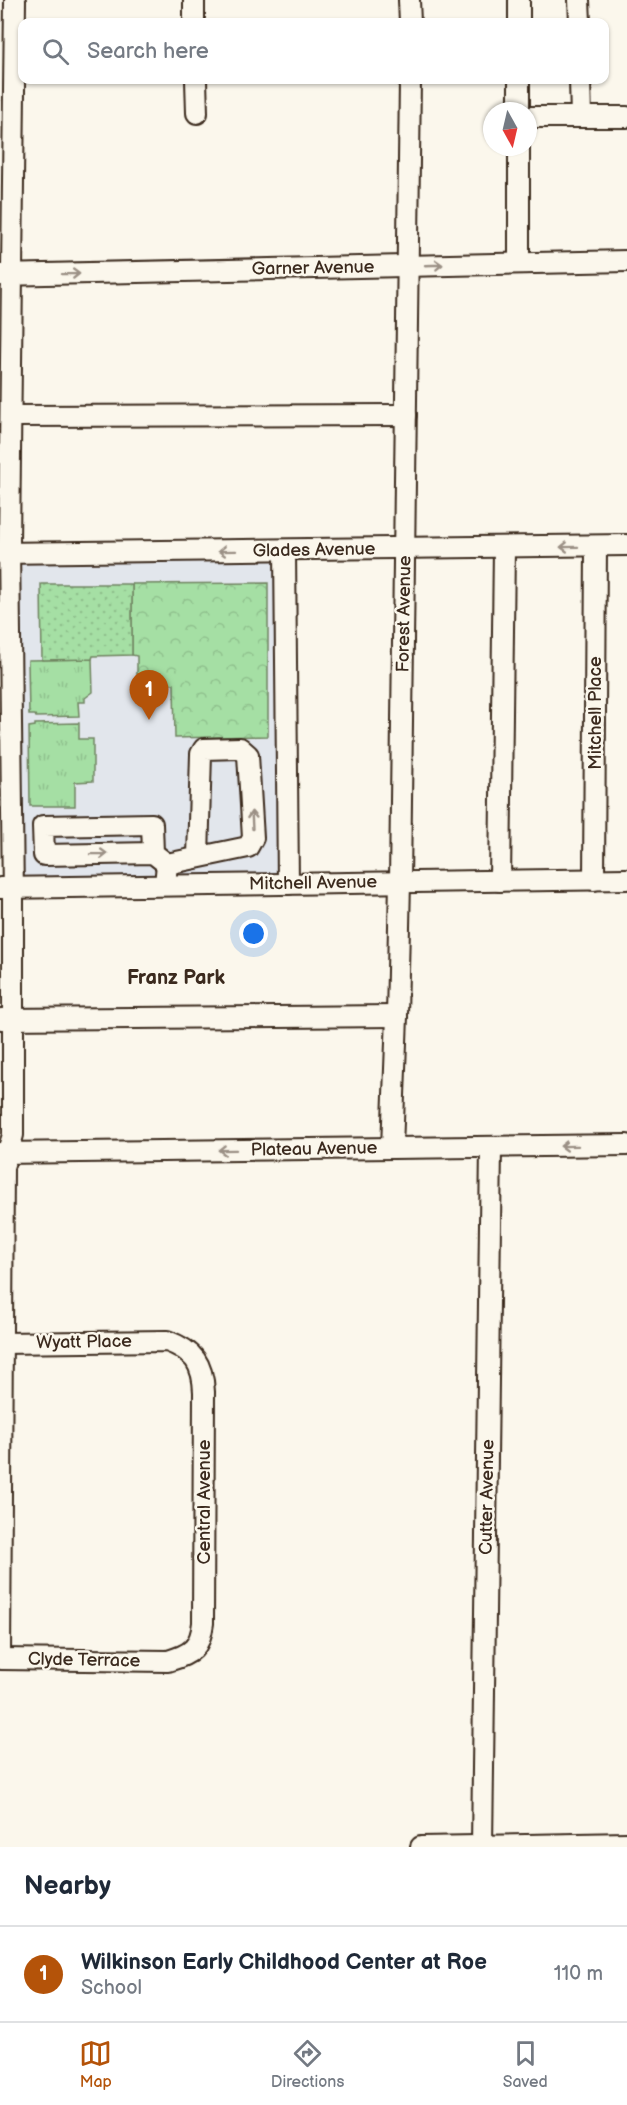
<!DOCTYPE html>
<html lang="en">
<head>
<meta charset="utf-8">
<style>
	:root { --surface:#fff; --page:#f6f6f7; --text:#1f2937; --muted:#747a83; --line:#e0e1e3; --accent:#b45309 }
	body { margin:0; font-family:"Balsamiq Sans",sans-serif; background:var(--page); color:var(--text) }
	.compass { position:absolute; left:483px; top:102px; width:54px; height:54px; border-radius:50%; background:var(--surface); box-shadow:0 2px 4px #0004; rotate:172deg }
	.you { position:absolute; left:254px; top:934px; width:21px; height:21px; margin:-15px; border:4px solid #fff; border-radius:50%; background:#1a73e8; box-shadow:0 0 0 9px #1a73e833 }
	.badge { display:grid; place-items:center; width:39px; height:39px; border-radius:50%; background:var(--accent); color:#fff; font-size:20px; font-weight:700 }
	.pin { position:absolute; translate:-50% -50px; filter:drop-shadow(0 2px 3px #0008) }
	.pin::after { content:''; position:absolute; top:32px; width:21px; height:18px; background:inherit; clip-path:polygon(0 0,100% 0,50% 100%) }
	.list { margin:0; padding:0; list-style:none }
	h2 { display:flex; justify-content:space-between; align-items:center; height:78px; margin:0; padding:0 24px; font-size:26px }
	h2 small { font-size:20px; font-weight:400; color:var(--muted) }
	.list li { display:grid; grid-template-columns:39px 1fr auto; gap:18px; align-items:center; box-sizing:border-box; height:96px; padding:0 24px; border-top:2px solid var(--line) }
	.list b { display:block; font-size:22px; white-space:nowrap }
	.list p { margin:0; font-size:20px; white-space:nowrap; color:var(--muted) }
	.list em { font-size:20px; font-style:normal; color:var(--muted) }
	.icon { flex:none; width:33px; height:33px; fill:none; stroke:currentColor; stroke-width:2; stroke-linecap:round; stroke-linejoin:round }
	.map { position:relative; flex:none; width:627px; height:1847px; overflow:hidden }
	.search { position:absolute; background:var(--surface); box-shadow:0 2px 4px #0004; left:18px; right:18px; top:18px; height:66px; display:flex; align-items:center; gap:15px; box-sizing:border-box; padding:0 21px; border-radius:12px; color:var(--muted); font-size:22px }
	.sheet { height:174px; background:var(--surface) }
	nav { display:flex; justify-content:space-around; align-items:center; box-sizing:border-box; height:84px; border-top:2px solid var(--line); background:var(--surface); font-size:16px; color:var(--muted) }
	nav a { display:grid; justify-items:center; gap:3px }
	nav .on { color:var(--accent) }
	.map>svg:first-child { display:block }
	.built { fill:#e2e6ec }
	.grass { fill:url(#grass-tufts); stroke:#708461; stroke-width:1.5 }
	.forest { fill:url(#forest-crowns); stroke:#708461; stroke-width:1.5 }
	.garden { fill:url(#garden-dots); stroke:#708461; stroke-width:1.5 }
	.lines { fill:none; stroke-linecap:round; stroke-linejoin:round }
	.minor-casing { stroke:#3b2a1e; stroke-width:24 }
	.minor { stroke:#fbf7ec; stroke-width:20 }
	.oneway { stroke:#9b9085 }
	.labels { text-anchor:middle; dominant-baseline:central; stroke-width:5; stroke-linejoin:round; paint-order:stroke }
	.street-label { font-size:18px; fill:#3b2a1e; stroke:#fbf7ec }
	.neighbourhood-label { font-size:20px; font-weight:bold; fill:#3b2a1e; stroke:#fbf7ec }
</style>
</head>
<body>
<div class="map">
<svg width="627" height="1847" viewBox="0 0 627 1847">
	<defs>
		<pattern id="grass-tufts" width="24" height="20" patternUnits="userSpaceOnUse" patternTransform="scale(1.5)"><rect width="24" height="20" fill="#a5dfa4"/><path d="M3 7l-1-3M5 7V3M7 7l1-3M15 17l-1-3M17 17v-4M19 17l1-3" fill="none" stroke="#8fc08d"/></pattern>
		<pattern id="forest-crowns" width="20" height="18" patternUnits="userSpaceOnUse" patternTransform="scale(1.5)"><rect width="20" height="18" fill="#a5dfa4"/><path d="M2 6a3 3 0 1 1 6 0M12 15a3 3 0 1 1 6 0" fill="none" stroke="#8fc08d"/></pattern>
		<pattern id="garden-dots" width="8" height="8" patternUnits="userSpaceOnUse" patternTransform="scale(1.5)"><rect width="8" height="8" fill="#a5dfa4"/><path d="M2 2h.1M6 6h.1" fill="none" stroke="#8fc08d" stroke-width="1.8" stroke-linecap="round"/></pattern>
	</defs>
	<rect width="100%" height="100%" fill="#fbf7ec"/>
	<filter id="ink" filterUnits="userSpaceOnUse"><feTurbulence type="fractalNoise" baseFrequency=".0167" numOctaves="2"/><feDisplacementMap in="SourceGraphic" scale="12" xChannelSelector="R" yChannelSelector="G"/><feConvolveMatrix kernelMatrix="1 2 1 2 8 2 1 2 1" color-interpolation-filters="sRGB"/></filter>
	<g filter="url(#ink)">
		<path class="built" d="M280,559L281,875L24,879L21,878L18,564L23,562Z"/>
		<g class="grass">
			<path d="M92,659L93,692L85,698V702H78L79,716L36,717L35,715H29L28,660Z"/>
			<path d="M79,723V739H93V781L75,782V806H30L29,727L35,726V724Z"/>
		</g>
		<path class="forest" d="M268,583V736L175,738L174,684L137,683V656L132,655V584Z"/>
		<path class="garden" d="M41,584H132V655L93,656L92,659L42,660Z"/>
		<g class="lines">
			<defs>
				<g id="minor">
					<path d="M194,0V22"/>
					<path d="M409,0L410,22"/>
					<path d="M519,0V22"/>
					<path d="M579,0L580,22"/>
					<path d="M196,80L197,113"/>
					<path d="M519,80V111"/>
					<path d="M580,80L581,117"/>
					<path d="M528,117H627"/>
					<path d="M519,147V263"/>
					<path d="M0,275L627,261"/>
					<path d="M11,416L406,415"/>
					<path d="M285,550L288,884"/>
					<path d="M0,553L627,545"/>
					<path d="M153,853L44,855L43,826L152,824L153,853L167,864"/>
					<path d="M594,880L596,546"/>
					<path d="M500,881L504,548"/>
					<path d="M165,885L167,864L248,847L253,838L248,755L240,748L204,749L201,754L198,857"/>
					<path d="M0,888L627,879"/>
					<path d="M1,1019L397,1016"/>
					<path d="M392,1148L397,1016L400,882L410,80"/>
					<path d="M0,1153L627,1145"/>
					<path d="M0,1658L3,1167L13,1135V899L9,545L15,0"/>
					<path d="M0,1659L168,1661C192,1654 200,1648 203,1623L204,1392C203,1364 194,1351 167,1341L1,1343"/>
					<path d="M482,1846L491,1147"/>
					<path d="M421,1847L627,1843"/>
				</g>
			</defs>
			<use href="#minor" class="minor-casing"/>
			<use href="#minor" class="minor"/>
		</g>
		<defs><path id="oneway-shaft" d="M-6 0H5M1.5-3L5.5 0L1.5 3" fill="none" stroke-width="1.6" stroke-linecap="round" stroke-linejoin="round" transform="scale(1.5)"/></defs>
		<g class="oneway">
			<use href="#oneway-shaft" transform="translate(434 265) rotate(-2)"/>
			<use href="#oneway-shaft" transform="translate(71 274) rotate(-1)"/>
			<use href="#oneway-shaft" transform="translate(569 547) rotate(179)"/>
			<use href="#oneway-shaft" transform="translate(227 551) rotate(179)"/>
			<use href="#oneway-shaft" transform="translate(252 820) rotate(-93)"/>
			<use href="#oneway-shaft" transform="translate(99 854) rotate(-1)"/>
			<use href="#oneway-shaft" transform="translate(569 1146) rotate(179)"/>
			<use href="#oneway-shaft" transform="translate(227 1150) rotate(179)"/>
		</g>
	</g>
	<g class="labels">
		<g class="street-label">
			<text transform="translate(313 268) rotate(-1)">Garner Avenue</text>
			<text transform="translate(314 550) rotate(-1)">Glades Avenue</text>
			<text transform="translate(404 614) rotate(-89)">Forest Avenue</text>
			<text transform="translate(595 713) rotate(-90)">Mitchell Place</text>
			<text transform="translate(313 883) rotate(-1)">Mitchell Avenue</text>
			<text transform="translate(314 1149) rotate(-1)">Plateau Avenue</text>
			<text transform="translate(84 1342) rotate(-1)">Wyatt Place</text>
			<text transform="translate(487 1497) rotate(-89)">Cutter Avenue</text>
			<text transform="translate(204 1502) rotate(-90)">Central Avenue</text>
			<text transform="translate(84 1660) rotate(1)">Clyde Terrace</text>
		</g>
		<g class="neighbourhood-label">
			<text x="176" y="978">Franz Park</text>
		</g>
	</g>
</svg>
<svg class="compass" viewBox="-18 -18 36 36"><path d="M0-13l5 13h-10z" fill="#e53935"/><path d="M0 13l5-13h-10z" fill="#747a83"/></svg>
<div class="you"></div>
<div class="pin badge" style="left:149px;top:720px">1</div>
<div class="search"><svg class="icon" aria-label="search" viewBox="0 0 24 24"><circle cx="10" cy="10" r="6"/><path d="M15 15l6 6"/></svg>Search here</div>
</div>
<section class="sheet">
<h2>Nearby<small></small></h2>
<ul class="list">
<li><span class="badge">1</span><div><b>Wilkinson Early Childhood Center at Roe</b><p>School</p></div><em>110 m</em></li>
</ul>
</section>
<nav>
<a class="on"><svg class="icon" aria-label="map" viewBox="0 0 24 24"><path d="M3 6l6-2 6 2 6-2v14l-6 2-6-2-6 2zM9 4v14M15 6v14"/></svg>Map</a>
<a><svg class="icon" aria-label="directions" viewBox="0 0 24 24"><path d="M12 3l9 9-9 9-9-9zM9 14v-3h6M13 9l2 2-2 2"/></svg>Directions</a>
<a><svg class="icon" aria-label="saved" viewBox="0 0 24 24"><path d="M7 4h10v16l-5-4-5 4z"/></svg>Saved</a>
</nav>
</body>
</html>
